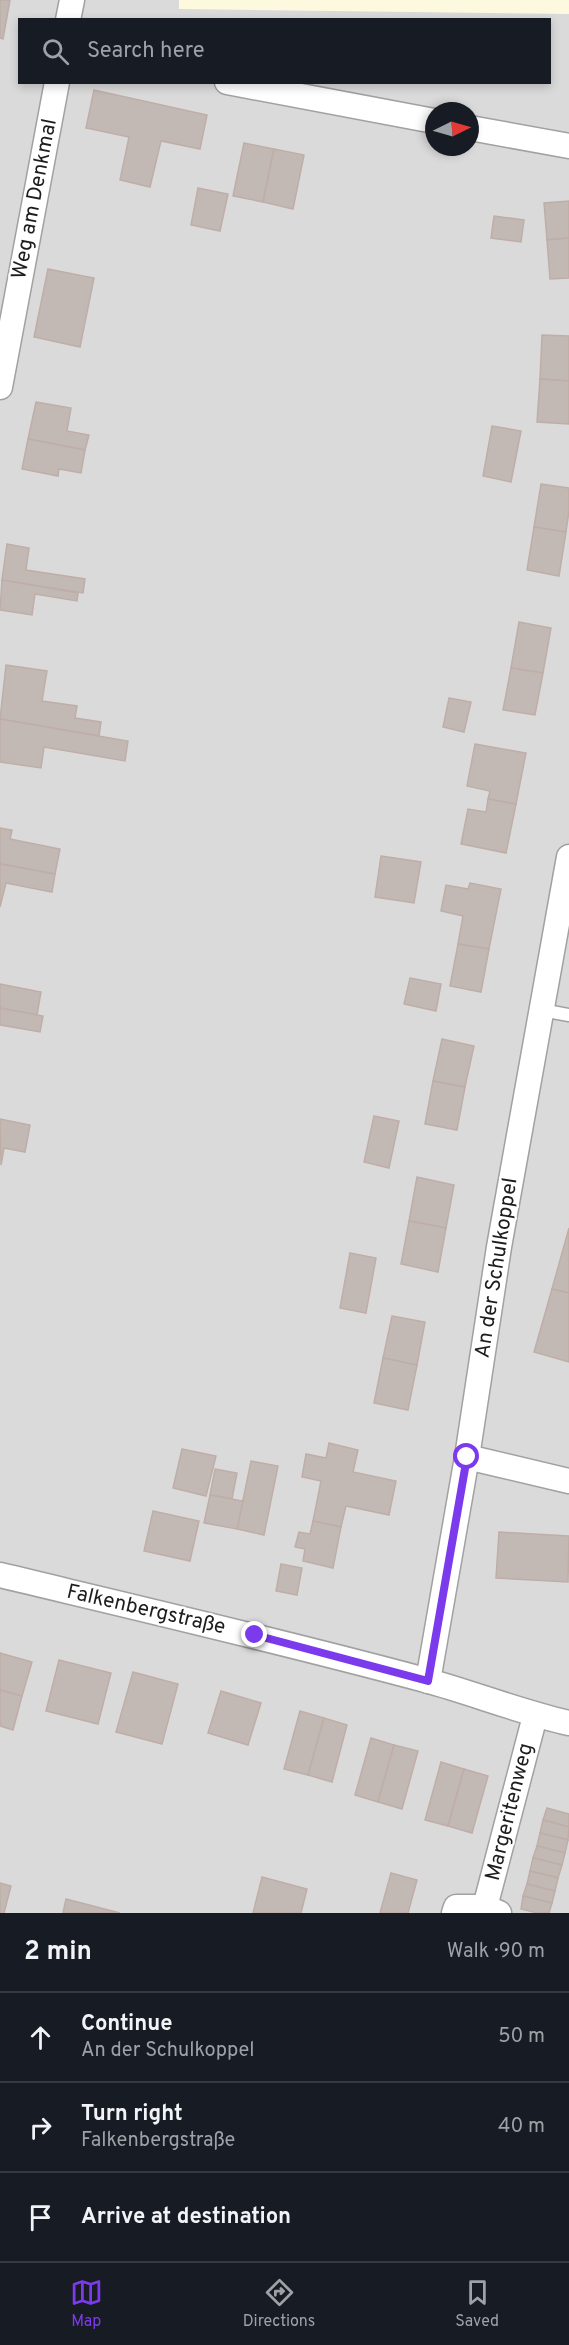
<!DOCTYPE html>
<html lang="en">
<head>
<meta charset="utf-8">
<style>
	:root { --surface:#171b24; --page:#20242c; --text:#f1f3f6; --muted:#9ea1a6; --line:#363941; --accent:#7c3aed }
	body { margin:0; font-family:Overpass,sans-serif; background:var(--page); color:var(--text) }
	.compass { position:absolute; left:425px; top:102px; width:54px; height:54px; border-radius:50%; background:var(--surface); box-shadow:0 3px 9px #0003; rotate:85deg }
	.stop { position:absolute; width:18px; height:18px; margin:-14px; border:4px solid #7c3aed; border-radius:50%; background:#fff }
	.stop.end { background:#7c3aed; border-color:#fff; box-shadow:0 2px 6px #0008 }
	.list { margin:0; padding:0; list-style:none }
	h2 { display:flex; justify-content:space-between; align-items:center; height:78px; margin:0; padding:0 24px; font-size:26px }
	h2 small { font-size:20px; font-weight:400; color:var(--muted) }
	.list li { display:grid; grid-template-columns:39px 1fr auto; gap:18px; align-items:center; box-sizing:border-box; height:90px; padding:0 24px; border-top:2px solid var(--line) }
	.list b { display:block; font-size:22px; white-space:nowrap }
	.list p { margin:0; font-size:20px; white-space:nowrap; color:var(--muted) }
	.list em { font-size:20px; font-style:normal; color:var(--muted) }
	.icon { flex:none; width:33px; height:33px; fill:none; stroke:currentColor; stroke-width:2; stroke-linecap:round; stroke-linejoin:round }
	.map { position:relative; flex:none; width:569px; height:1913px; overflow:hidden }
	.search { position:absolute; background:var(--surface); box-shadow:0 3px 9px #0003; left:18px; right:18px; top:18px; height:66px; display:flex; align-items:center; gap:15px; box-sizing:border-box; padding:0 21px; border-radius:0px; color:var(--muted); font-size:22px }
	.sheet { height:348px; background:var(--surface) }
	nav { display:flex; justify-content:space-around; align-items:center; box-sizing:border-box; height:84px; border-top:2px solid var(--line); background:var(--surface); font-size:16px; color:var(--muted) }
	nav a { display:grid; justify-items:center; gap:3px }
	nav .on { color:var(--accent) }
	.map>svg:first-child { display:block }
	.residential { fill:#dbdadb; fill-rule:evenodd }
	.education { fill:#fdf9de }
	.building { fill:#c2b8b4; stroke:#bfaea7; stroke-width:1.5 }
	.lines { fill:none; stroke-linecap:round; stroke-linejoin:round }
	.service-casing { stroke:#a1a1a1; stroke-width:15 }
	.minor-casing { stroke:#a1a1a1; stroke-width:27 }
	.service { stroke:#fff; stroke-width:12 }
	.minor { stroke:#fff; stroke-width:24 }
	.route { stroke:#7c3aed; stroke-width:8 }
	.labels { text-anchor:middle; dominant-baseline:central; stroke-width:4.5; stroke-linejoin:round; paint-order:stroke }
	.street-label { font-size:21px; fill:#1d1d1d; stroke:#fff }
</style>
</head>
<body>
<div class="map">
<svg width="569" height="1913" viewBox="0 0 569 1913">
	<rect width="100%" height="100%" fill="#eee9e4"/>
	<path class="residential" d="M0,0H569V1913H0ZM20,20H550V82H20ZM434,111H470V147H434Z"/>
	<path class="education" d="M179,0H569V14L179,9Z"/>
	<g class="building">
		<path d="M0,0H10L3,39L0,38Z"/>
		<path d="M94,90L207,115L200,149L161,141L150,187L120,180L129,137L86,128Z"/>
		<path d="M244,143L274,149L263,202L233,196Z"/>
		<path d="M274,149L304,155L293,209L263,202Z"/>
		<path d="M198,188L228,194L220,231L191,225Z"/>
		<path d="M569,201V238L547,240L544,203Z"/>
		<path d="M494,216L524,220L521,242L491,238Z"/>
		<path d="M569,238V278L550,279L547,240Z"/>
		<path d="M48,269L94,278L80,347L34,337Z"/>
		<path d="M542,335L569,336V381L540,379Z"/>
		<path d="M540,379L569,381V424L537,422Z"/>
		<path d="M36,402L71,408L67,431L89,435L85,450L28,439Z"/>
		<path d="M492,426L521,431L511,482L483,476Z"/>
		<path d="M28,439L85,450L81,473L59,469L58,476L22,469Z"/>
		<path d="M541,484L569,488V511L566,532L534,527Z"/>
		<path d="M534,527L566,532L559,576L527,570Z"/>
		<path d="M7,544L29,548L26,570L85,579L83,593L2,580Z"/>
		<path d="M2,580L78,593L77,601L35,594L32,615L0,610Z"/>
		<path d="M519,622L551,628L543,673L511,668Z"/>
		<path d="M6,665L47,671L42,701L77,706L75,718L101,722L99,736L0,719Z"/>
		<path d="M511,668L543,673L535,715L503,710Z"/>
		<path d="M449,698L471,702L464,732L443,727Z"/>
		<path d="M0,719L128,741L125,761L44,747L41,768L0,762Z"/>
		<path d="M475,744L526,753L516,804L488,799L490,791L467,786Z"/>
		<path d="M488,799L516,804L506,853L461,844L468,809L486,812Z"/>
		<path d="M0,828L12,830L10,839L60,849L55,874L0,864Z"/>
		<path d="M381,856L421,862L414,903L375,897Z"/>
		<path d="M0,864L55,874L52,892L6,883L0,907Z"/>
		<path d="M470,883L501,889L489,949L458,944L463,916L441,911L446,885L468,889Z"/>
		<path d="M458,944L489,949L481,992L450,986Z"/>
		<path d="M410,978L441,984L436,1011L404,1004Z"/>
		<path d="M0,984L41,992L37,1015L0,1008Z"/>
		<path d="M0,1008L43,1016L40,1032L0,1025Z"/>
		<path d="M442,1039L474,1046L465,1087L433,1081Z"/>
		<path d="M433,1081L465,1087L457,1130L425,1124Z"/>
		<path d="M374,1116L399,1121L389,1168L364,1162Z"/>
		<path d="M0,1119L30,1125L25,1152L4,1148L1,1165Z"/>
		<path d="M417,1177L454,1185L446,1228L409,1221Z"/>
		<path d="M409,1221L446,1228L438,1272L401,1264Z"/>
		<path d="M569,1228V1293L552,1289Z"/>
		<path d="M350,1253L376,1258L366,1313L340,1308Z"/>
		<path d="M552,1289L569,1293V1362L534,1352Z"/>
		<path d="M392,1316L425,1322L417,1365L383,1358Z"/>
		<path d="M383,1358L417,1365L408,1410L374,1403Z"/>
		<path d="M329,1443L358,1450L353,1472L396,1481L389,1515L346,1506L341,1527L313,1521L321,1481L302,1477L306,1454L326,1458Z"/>
		<path d="M182,1449L216,1456L206,1496L173,1488Z"/>
		<path d="M251,1461L278,1466L264,1535L237,1529Z"/>
		<path d="M215,1469L237,1473L232,1499L210,1495Z"/>
		<path d="M210,1495L243,1501L237,1529L204,1523Z"/>
		<path d="M153,1511L199,1521L190,1561L144,1551Z"/>
		<path d="M313,1521L341,1527L333,1568L303,1561L305,1549L295,1547L299,1532L310,1534Z"/>
		<path d="M499,1532L569,1536L568,1582L496,1578Z"/>
		<path d="M281,1564L302,1568L297,1595L276,1591Z"/>
		<path d="M0,1653L32,1662L22,1696L0,1690Z"/>
		<path d="M59,1660L111,1673L98,1724L46,1711Z"/>
		<path d="M133,1672L178,1684L162,1744L116,1732Z"/>
		<path d="M0,1690L22,1696L13,1730L0,1726Z"/>
		<path d="M221,1691L261,1703L248,1745L208,1733Z"/>
		<path d="M300,1711L324,1718L308,1775L284,1769Z"/>
		<path d="M324,1718L347,1725L332,1782L308,1775Z"/>
		<path d="M371,1738L394,1745L378,1802L355,1795Z"/>
		<path d="M394,1745L418,1751L402,1809L378,1802Z"/>
		<path d="M441,1762L464,1769L448,1826L425,1820Z"/>
		<path d="M464,1769L488,1776L472,1833L448,1826Z"/>
		<path d="M547,1808L569,1814V1827L543,1820Z"/>
		<path d="M543,1820L569,1827L568,1840L540,1833Z"/>
		<path d="M540,1833L568,1840L565,1853L537,1846Z"/>
		<path d="M537,1846L565,1853L562,1865L533,1858Z"/>
		<path d="M533,1858L562,1865L558,1878L530,1871Z"/>
		<path d="M530,1871L558,1878L555,1891L527,1884Z"/>
		<path d="M391,1873L417,1880L408,1913H380Z"/>
		<path d="M262,1877L307,1889L301,1913H253Z"/>
		<path d="M0,1883L11,1886L4,1913H0Z"/>
		<path d="M527,1884L555,1891L552,1903L523,1896Z"/>
		<path d="M523,1896L552,1903L549,1913H537L521,1909Z"/>
		<path d="M66,1899L120,1913H63Z"/>
	</g>
	<g class="lines">
		<defs>
			<path id="service" d="M541,1010L569,1015"/>
			<g id="minor">
				<path d="M68,20L72,0"/>
				<path d="M227,82L434,121"/>
				<path d="M470,128L569,146"/>
				<path d="M0,387L57,82"/>
				<path d="M467,1457L569,1481"/>
				<path d="M0,1575C142,1609 284,1642 425,1680C473,1693 520,1712 569,1723"/>
				<path d="M428,1681L467,1457L499,1247L569,857"/>
				<path d="M485,1907L535,1716"/>
				<path d="M454,1913L456,1907H485L499,1913"/>
			</g>
		</defs>
		<use href="#service" class="service-casing"/>
		<use href="#minor" class="minor-casing"/>
		<use href="#service" class="service"/>
		<use href="#minor" class="minor"/>
	</g>
	<g class="lines">
		<path class="route" d="M255,1635L428,1681L467,1457"/>
	</g>
	<g class="labels">
		<g class="street-label">
			<text transform="translate(35 199) rotate(-79)">Weg am Denkmal</text>
			<text transform="translate(497 1268) rotate(-81)">An der Schulkoppel</text>
			<text transform="translate(146 1610) rotate(13)">Falkenbergstraße</text>
			<text transform="translate(510 1812) rotate(-76)">Margeritenweg</text>
		</g>
	</g>
</svg>
<svg class="compass" viewBox="-18 -18 36 36"><path d="M0-13l5 13h-10z" fill="#e53935"/><path d="M0 13l5-13h-10z" fill="#9ea1a6"/></svg>
<div class="stop" style="left:467px;top:1457px"></div>
<div class="stop end" style="left:255px;top:1635px"></div>
<div class="search"><svg class="icon" aria-label="search" viewBox="0 0 24 24"><circle cx="10" cy="10" r="6"/><path d="M15 15l6 6"/></svg>Search here</div>
</div>
<section class="sheet">
<h2>2 min<small>Walk · 90 m</small></h2>
<ul class="list">
<li><svg class="icon" aria-label="ahead" viewBox="0 0 24 24"><path d="M12 20V5M6 11l6-6 6 6"/></svg><div><b>Continue</b><p>An der Schulkoppel</p></div><em>50 m</em></li>
<li><svg class="icon" aria-label="right" viewBox="0 0 24 24"><path d="M7 20v-9h11M14 6l5 5-5 5"/></svg><div><b>Turn right</b><p>Falkenbergstraße</p></div><em>40 m</em></li>
<li><svg class="icon" aria-label="arrive" viewBox="0 0 24 24"><path d="M6 21V4h12l-3 4 3 4H6"/></svg><div><b>Arrive at destination</b></div></li>
</ul>
</section>
<nav>
<a class="on"><svg class="icon" aria-label="map" viewBox="0 0 24 24"><path d="M3 6l6-2 6 2 6-2v14l-6 2-6-2-6 2zM9 4v14M15 6v14"/></svg>Map</a>
<a><svg class="icon" aria-label="directions" viewBox="0 0 24 24"><path d="M12 3l9 9-9 9-9-9zM9 14v-3h6M13 9l2 2-2 2"/></svg>Directions</a>
<a><svg class="icon" aria-label="saved" viewBox="0 0 24 24"><path d="M7 4h10v16l-5-4-5 4z"/></svg>Saved</a>
</nav>
</body>
</html>
